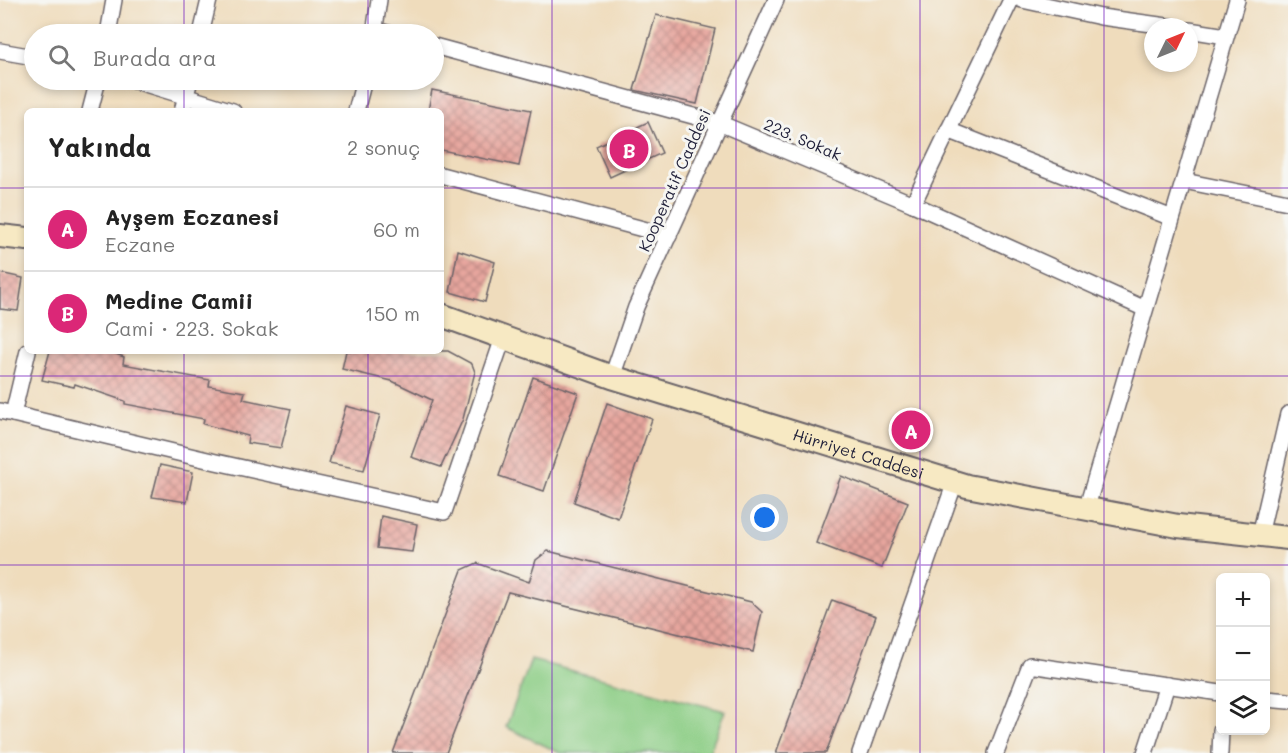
<!DOCTYPE html>
<html lang="tr">
<head>
<meta charset="utf-8">
<style>
	:root { --surface:#fff; --page:#f2f2f2; --text:#222; --muted:#767676; --line:#e0e0e0; --accent:#db2777 }
	body { margin:0; font-family:Mali,sans-serif; background:var(--page); color:var(--text) }
	.controls { position:absolute; right:18px; bottom:18px; display:grid; overflow:hidden; border-radius:9px; box-shadow:0 3px 9px #0003 }
	.controls button { width:54px; height:54px; display:grid; place-items:center; padding:0; border:0; border-bottom:2px solid var(--line); background:var(--surface); color:var(--text); font:30px sans-serif }
	.compass { position:absolute; left:1144px; top:18px; width:54px; height:54px; border-radius:50%; background:var(--surface); box-shadow:0 3px 9px #0003; rotate:47deg }
	.you { position:absolute; left:765px; top:518px; width:21px; height:21px; margin:-15px; border:4px solid #fff; border-radius:50%; background:#1a73e8; box-shadow:0 0 0 9px #1a73e833 }
	.badge { display:grid; place-items:center; width:39px; height:39px; border-radius:50%; background:var(--accent); color:#fff; font-size:20px; font-weight:700 }
	.pin { position:absolute; translate:-50% -50%; border:3px solid #fff; box-shadow:0 2px 6px #0006 }
	.list { margin:0; padding:0; list-style:none }
	h2 { display:flex; justify-content:space-between; align-items:center; height:78px; margin:0; padding:0 24px; font-size:26px }
	h2 small { font-size:20px; font-weight:400; color:var(--muted) }
	.list li { display:grid; grid-template-columns:39px 1fr auto; gap:18px; align-items:center; box-sizing:border-box; height:84px; padding:0 24px; border-top:2px solid var(--line) }
	.list b { display:block; font-size:22px; white-space:nowrap }
	.list p { margin:0; font-size:20px; white-space:nowrap; color:var(--muted) }
	.list em { font-size:20px; font-style:normal; color:var(--muted) }
	.icon { flex:none; width:33px; height:33px; fill:none; stroke:currentColor; stroke-width:2; stroke-linecap:round; stroke-linejoin:round }
	.map { position:relative; flex:none; width:1288px; height:753px; overflow:hidden }
	.search { position:absolute; background:var(--surface); box-shadow:0 3px 9px #0003; left:24px; top:24px; width:420px; height:66px; display:flex; align-items:center; gap:15px; box-sizing:border-box; padding:0 21px; border-radius:33px; color:var(--muted); font-size:22px }
	.panel { position:absolute; background:var(--surface); box-shadow:0 3px 9px #0003; left:24px; top:108px; width:420px; height:246px; border-radius:9px }
	.map>svg:first-child { display:block }
	.green { fill:#8ccd85; stroke:#577860; stroke-width:1.5 }
	.building { fill:url(#building-cross-hatch) }
	.lines { fill:none; stroke-linecap:round; stroke-linejoin:round }
	.street-casing { stroke:#6a6368; stroke-width:18 }
	.secondary-casing { stroke:#6a6368; stroke-width:26 }
	.street { stroke:#fff; stroke-width:15 }
	.secondary { stroke:#f7e9c3; stroke-width:22 }
	.grid { fill:none; stroke:#7b2cbf; stroke-width:1.5; stroke-opacity:0.55 }
	.labels { text-anchor:middle; dominant-baseline:central; stroke-width:6; stroke-linejoin:round; paint-order:stroke }
	.street-label { font-size:16px; fill:#22223b; stroke:#f6f6f2 }
</style>
</head>
<body>
<div class="map">
<svg width="1288" height="753" viewBox="0 0 1288 753">
	<defs>
		<pattern id="building-cross-hatch" width="8" height="8" patternUnits="userSpaceOnUse" patternTransform="scale(1.5)"><rect width="8" height="8" fill="#e7a69e"/><path d="M0 0l8 8M0 8l8-8" fill="none" stroke="#bb8782"/></pattern>
	</defs>
	<rect width="100%" height="100%" fill="#f6f6f2"/>
	<filter id="ink" filterUnits="userSpaceOnUse"><feTurbulence type="fractalNoise" baseFrequency=".0167" numOctaves="2"/><feDisplacementMap in="SourceGraphic" scale="12" xChannelSelector="R" yChannelSelector="G"/><feConvolveMatrix kernelMatrix="1 2 1 2 8 2 1 2 1" color-interpolation-filters="sRGB"/></filter>
	<filter id="wash" filterUnits="userSpaceOnUse"><feTurbulence type="fractalNoise" baseFrequency=".008" numOctaves="4" result="noise"/><feDisplacementMap in="SourceGraphic" scale="24" xChannelSelector="R" yChannelSelector="G"/><feGaussianBlur stdDeviation="1.35" result="paint"/><feColorMatrix in="noise" values="0 0 0 0 0 0 0 0 0 0 0 0 0 0 0 0 0 1.4 0 .05"/><feComposite in="paint" operator="in"/></filter>
	<g filter="url(#wash)">
		<rect width="100%" height="100%" fill="#efdcbc"/>
		<path class="green" d="M531,660L725,711L709,753H560L506,727Z"/>
		<g id="blocks">
			<g class="building">
				<path d="M656,15L715,29L697,104L634,90Z"/>
				<path d="M432,90L531,110L519,166L441,150V111H428Z"/>
				<path d="M648,122L662,153L610,177L596,146Z"/>
				<path d="M458,250L495,262L485,302L450,292Z"/>
				<path d="M0,273L23,278L18,311L0,309Z"/>
				<path d="M50,351H108L124,357L123,364L210,380L209,386L245,392L243,399L291,409L281,448L247,443L248,436L203,424L204,419L125,404V401L75,384L74,387L42,380Z"/>
				<path d="M346,351H448L472,364L475,372L463,419L441,467L411,457L432,400L392,381L342,369Z"/>
				<path d="M533,377L578,393L544,491L499,476Z"/>
				<path d="M607,403L652,419L618,518L574,502Z"/>
				<path d="M346,406L380,415L364,470L329,463Z"/>
				<path d="M160,465L193,472L187,502L152,497Z"/>
				<path d="M841,476L908,502L882,568L816,543Z"/>
				<path d="M381,516L417,524L412,552L377,548Z"/>
				<path d="M548,551L751,602L762,612L753,652L508,592L446,753H393L462,570L477,563L529,582L536,560Z"/>
				<path d="M832,600L876,616L826,753H776Z"/>
			</g>
		</g>
	</g>
	<g filter="url(#ink)">
		<use href="#blocks" fill-opacity="0" stroke="#6a6368" stroke-width="1.5"/>
		<g class="lines">
			<defs>
				<g id="street">
					<path d="M1022,0L1101,17L1174,27"/>
					<path d="M375,30L391,34"/>
					<path d="M1189,30L1226,36"/>
					<path d="M108,34L114,0"/>
					<path d="M201,34L209,0"/>
					<path d="M374,34L379,0"/>
					<path d="M434,46L719,123L913,204L1143,308"/>
					<path d="M0,51L34,57"/>
					<path d="M132,80L233,111"/>
					<path d="M90,111L98,80"/>
					<path d="M182,111L190,80"/>
					<path d="M356,111L364,80"/>
					<path d="M948,130L1172,218"/>
					<path d="M441,175L669,236"/>
					<path d="M1184,181L1288,202"/>
					<path d="M913,204L1011,0"/>
					<path d="M612,377L636,307L776,0"/>
					<path d="M0,411L216,462L444,512L503,338"/>
					<path d="M13,414L28,351"/>
					<path d="M1086,510L1237,0"/>
					<path d="M1260,535L1288,414"/>
					<path d="M1266,699L1288,701"/>
					<path d="M860,753L955,482"/>
					<path d="M996,753L1030,665L1220,693"/>
					<path d="M1145,753L1167,685"/>
					<path d="M1220,753L1221,730"/>
				</g>
				<g id="secondary">
					<path d="M0,236L27,239"/>
					<path id="s1" d="M441,315L612,377L967,486L1178,526L1288,538"/>
				</g>
			</defs>
			<use href="#street" class="street-casing"/>
			<use href="#secondary" class="secondary-casing"/>
			<use href="#street" class="street"/>
			<use href="#secondary" class="secondary"/>
		</g>
	</g>
	<path class="grid" d="M184,0V34M368,0V34M552,0V753M736,0V753M920,0V753M1104,0V753M184,80V111M368,80V111M0,188H27M441,188H1288M184,351V753M368,351V753M0,376H1288M0,565H1288"/>
	<g class="labels">
		<g class="street-label">
			<text transform="translate(803 139) rotate(23)">223. Sokak</text>
			<text transform="translate(674 180) rotate(-66)">Kooperatif Caddesi</text>
			<text stroke="none"><textPath href="#s1" startOffset="440">Hürriyet Caddesi</textPath></text>
		</g>
	</g>
</svg>
<div class="controls">
<button>+</button>
<button>−</button>
<button><svg class="icon" aria-label="layers" viewBox="0 0 24 24"><path d="M12 4l9 5-9 5-9-5zM3 14l9 5 9-5"/></svg></button>
</div>
<svg class="compass" viewBox="-18 -18 36 36"><path d="M0-13l5 13h-10z" fill="#e53935"/><path d="M0 13l5-13h-10z" fill="#767676"/></svg>
<div class="you"></div>
<div class="pin badge" style="left:911px;top:430px">A</div>
<div class="pin badge" style="left:629px;top:149px">B</div>
<div class="search"><svg class="icon" aria-label="search" viewBox="0 0 24 24"><circle cx="10" cy="10" r="6"/><path d="M15 15l6 6"/></svg>Burada ara</div>
<section class="panel">
<h2>Yakında<small>2 sonuç</small></h2>
<ul class="list">
<li><span class="badge">A</span><div><b>Ayşem Eczanesi</b><p>Eczane</p></div><em>60 m</em></li>
<li><span class="badge">B</span><div><b>Medine Camii</b><p>Cami · 223. Sokak</p></div><em>150 m</em></li>
</ul>
</section>
</div>
</body>
</html>
